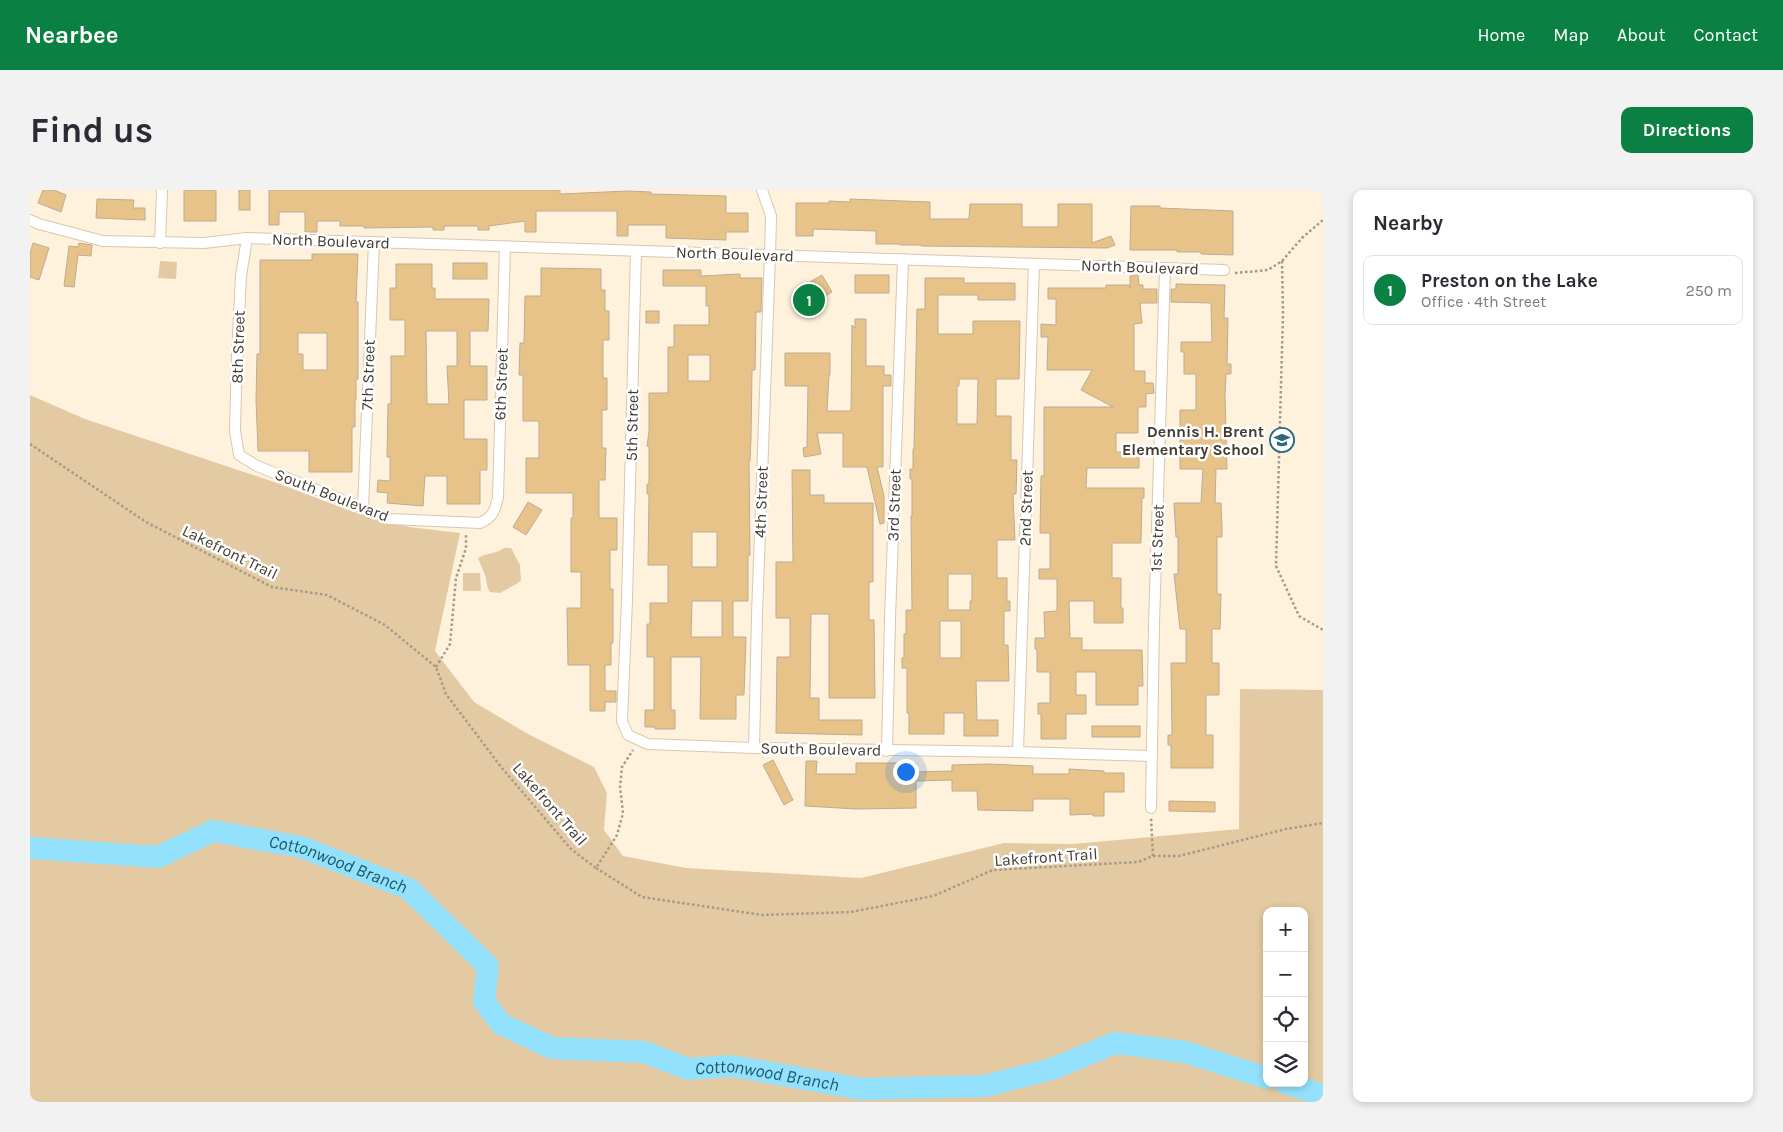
<!DOCTYPE html>
<html lang="en">
<head>
<meta charset="utf-8">
<style>
	:root { --surface:#fff; --page:#f2f2f3; --text:#2b2b33; --muted:#7c7c81; --line:#e1e1e2; --accent:#0b8043 }
	body { margin:0; font-family:Karla,sans-serif; background:var(--page); color:var(--text) }
	.controls { position:absolute; right:15px; bottom:15px; display:grid; overflow:hidden; border-radius:10px; box-shadow:0 2px 8px #0003 }
	.controls button { width:45px; height:45px; display:grid; place-items:center; padding:0; border:0; border-bottom:1px solid var(--line); background:var(--surface); color:var(--text); font:25px sans-serif }
	.you { position:absolute; left:875px; top:581px; width:18px; height:18px; margin:-12px; border:4px solid #fff; border-radius:50%; background:#1a73e8; box-shadow:0 0 0 8px #1a73e833 }
	.badge { display:grid; place-items:center; width:32px; height:32px; border-radius:50%; background:var(--accent); color:#fff; font-size:16px; font-weight:700 }
	.pin { position:absolute; translate:-50% -50%; border:2px solid #fff; box-shadow:0 1px 5px #0006 }
	.list { margin:0; padding:0; list-style:none }
	h2 { display:flex; justify-content:space-between; align-items:center; height:65px; margin:0; padding:0 20px; font-size:21px }
	h2 small { font-size:16px; font-weight:400; color:var(--muted) }
	.list li { display:grid; grid-template-columns:32px 1fr auto; gap:15px; align-items:center; box-sizing:border-box; height:70px; margin:0 10px 10px; padding:0 10px; border:1px solid var(--line); border-radius:10px }
	.list b { display:block; font-size:19px; white-space:nowrap }
	.list p { margin:0; font-size:16px; white-space:nowrap; color:var(--muted) }
	.list em { font-size:16px; font-style:normal; color:var(--muted) }
	.icon { flex:none; width:28px; height:28px; fill:none; stroke:currentColor; stroke-width:2; stroke-linecap:round; stroke-linejoin:round }
	.map { position:relative; flex:none; width:1293px; height:912px; overflow:hidden; border-radius:10px }
	header { display:flex; align-items:center; gap:30px; box-sizing:border-box; height:70px; padding:0 25px; background:var(--accent); color:#fff }
	header strong { font-size:24px }
	nav { display:flex; gap:28px; margin-inline-start:auto; font-size:18px }
	.intro { display:flex; align-items:center; justify-content:space-between; box-sizing:border-box; height:120px; padding:0 30px }
	h1 { margin:0; font-size:35px }
	.button { padding:12px 22px; border-radius:10px; background:var(--accent); color:#fff; font-size:18px; font-weight:700 }
	main { display:flex; gap:30px; padding:0 30px }
	aside { flex:1; background:var(--surface); border-radius:10px; box-shadow:0 2px 8px #0003 }
	.map>svg:first-child { display:block }
	.green { fill:#e4caa2; fill-rule:evenodd }
	.lines { fill:none; stroke-linecap:round; stroke-linejoin:round }
	.river { stroke:#93e1fc; stroke-width:22 }
	.building { fill:#e8c389; stroke:#bcac94; fill-rule:evenodd }
	.street-casing { stroke:#d8c7ae; stroke-width:12 }
	.path { stroke:#a49a8a; stroke-width:2.5; stroke-dasharray:2.5 2.5; stroke-linecap:butt }
	.street { stroke:#fff; stroke-width:10 }
	.labels { text-anchor:middle; dominant-baseline:central; stroke-width:5; stroke-linejoin:round; paint-order:stroke }
	.street-label { font-size:16px; fill:#423b31; stroke:#fff }
	.poi-label { font-size:16px; font-weight:bold; fill:#423b31; stroke:#fff; text-anchor:end }
	.water-label { font-size:18px; font-style:italic; fill:#1b5a6d; stroke:#fff }
</style>
</head>
<body>
<header>
<strong>Nearbee</strong>
<nav><a>Home</a><a>Map</a><a>About</a><a>Contact</a></nav>
</header>
<div class="intro"><h1>Find us</h1><a class="button">Directions</a></div>
<main>
<div class="map">
<svg width="1293" height="912" viewBox="0 0 1293 912">
	<rect width="100%" height="100%" fill="#fff2dd"/>
	<g class="green">
		<path d="M130,71L147,72L146,89L128,88Z"/>
		<path d="M0,205L55,229L247,293L324,322L379,337L430,343L405,461L444,512L498,544L564,577L577,603L574,640L593,666L656,678L831,688L974,653L1043,654L1209,639L1210,499L1293,500V912H0ZM1237,721H1274V893H1237Z"/>
		<path d="M474,358H481L490,375L491,390L488,393L470,403L460,402C456,396 457,391 455,385C453,379 450,374 448,368C455,363 466,364 474,358Z"/>
		<path d="M433,383H450L451,401H433Z"/>
	</g>
	<g class="lines">
		<g class="river">
			<path id="s1" d="M0,658L128,667L183,641L271,657L379,699L458,776L454,811L471,834L522,858L614,862L658,879L703,876L831,899L955,896L1022,879L1085,853L1155,862L1237,888"/>
			<path d="M1255,893L1293,905"/>
		</g>
	</g>
	<g class="building">
		<path d="M13,0H24L36,5L31,22L8,13Z"/>
		<rect x="154" y="0" width="32" height="31"/>
		<rect x="209" y="0" width="11" height="20"/>
		<path d="M239,0H530V4L598,1L621,2V4L696,6V23H718V42H696V50L636,48V35H598V46H587V21H506V42H495V31L459,36V40H448V36H414V40H403V37L334,38V36H310V31H287V42H275V22H249V35H239Z"/>
		<path d="M67,9L104,10L103,18H115V30L66,28Z"/>
		<path d="M820,9L900,12V29H939L940,14H992V37H1028V14H1062V53L1081,46L1085,55L1077,58L891,56V55H870V54H846V41L783,39V46H766V13H799V11L820,12Z"/>
		<path d="M1101,16H1130V18L1203,21V65L1171,64V62H1147V60H1100Z"/>
		<path d="M3,53L19,58L9,90L0,87V63Z"/>
		<path d="M49,53L62,55L61,66L48,65L44,97L34,96L39,56L48,57Z"/>
		<path d="M282,64H328L326,112H328V189H326V210H325V237H322V282H279V261H228L226,210L227,164H230V70H282ZM268,143H297V180H273V164H268Z"/>
		<rect x="423" y="73" width="34" height="16"/>
		<path d="M366,74H402V98H405V109H459L458,141H440V176H457V210H434V249H457V280H450V314H417V286H395L393,316L357,313L358,303L347,302L348,290L360,291V267H357L358,214H361V166H375V130H360V98H366ZM396,141H427V176H417L419,214H397Z"/>
		<path d="M511,78L571,79V100H575V121H579V150H573V188H577V220H572V258H576L575,290H569V328H587V360H580V399H583V453H581V475H575V501H586V512H575V521H560V475H538L537,418H551V382H541V328H543V303H496V268H509V231H493V185H489L490,153H494L495,106H511Z"/>
		<path d="M633,80H671V86L710,84V88H732L731,122H726L725,180H722L721,248L720,271H719L720,365H718V411H703V447H716L714,505H706V529H670L671,467H641V520H645V539H625V537H615V520H624V467H617V434H620V413H638V375H618L619,304H617V294L619,295V257L617,256L619,241V203H638V157H644V135H679V116H676V96H633ZM658,165H680V191H658ZM662,342H687V377H662ZM662,411H692V447H661Z"/>
		<path d="M792,85L802,102L773,120L763,102Z"/>
		<rect x="825" y="85" width="34" height="18"/>
		<path d="M1108,85L1109,95H1113V99H1127V113H1110L1112,133L1104,134V181H1115V193H1123L1124,203L1116,204V217H1108V243H1086V262H1109V278H1057L1056,298H1114V308H1112L1111,353H1082V388H1091V418H1093V433H1064V411H1039L1040,448H1052V460H1112L1113,496H1108V515H1066V482H1046V505H1056V524H1036V549H1011V524H1008V513H1020V482H1007V459H1005V448H1015L1014,422L1027,421V389H1009V379H1020V343H1010L1011,286H1014V217H1083L1051,200L1062,180H1017L1018,147H1011V134L1026,135V109H1018V98H1076V95H1099L1100,98V86Z"/>
		<path d="M895,88H934V93H985V110H948V105H908V144H943V131H990L989,189H966V226H981V270H987L986,304H983L985,350H967V388H977V411H980V421H974V455H978L979,491H946L947,530H968V546H934V523H914V544H879V523H877V478H872V468H874V444H876V420H882L881,326H882V289H880V279H883V259H884L887,119H895ZM929,189H948L947,234H927V196H929ZM918,384H942V411H940V420H918ZM910,431H931V468H910Z"/>
		<path d="M1146,94L1195,95L1194,128H1198L1197,174H1201V184H1196L1195,206L1197,279H1186L1185,313H1191L1192,337V347H1187V404H1191L1190,439H1182V473H1189V505H1176V545H1183V578H1141V555H1138V545H1142L1141,473H1156V439H1150L1144,384H1148V347H1146L1144,313H1171L1173,279H1150V220H1166V184H1154V162H1151V152H1182L1181,113L1141,112V99H1146Z"/>
		<rect x="616" y="121" width="13" height="12"/>
		<path d="M825,129H836V176H854V185H861V196H853V277H847L854,306V333L850,334L837,277H813V243H787L791,264L774,267L773,258L777,257L778,196H755V163H800V185H799L797,221H821L822,135L825,138Z"/>
		<path d="M762,280H780V305H794V313H843V392H839V430H844L845,508H799V424H781L780,508H789V530H832V545L746,543L747,467H760V428H746V372H763Z"/>
		<path d="M498,312L512,320L496,345L483,337Z"/>
		<rect x="1062" y="536" width="48" height="11"/>
		<path d="M743,570L763,610L754,615L733,575Z"/>
		<path d="M776,571H787L786,584H826V573H886V618L826,619L775,616Z"/>
		<path d="M958,574L1003,576V584H1039V579L1074,581V583H1094V602H1074V626H1063V624L1040,625V609H1003V621L948,620L947,601H922V590L886,591V582L922,581V575Z"/>
		<path d="M1139,611L1185,612V622L1139,621Z"/>
	</g>
	<g class="lines">
		<defs>
			<g id="street">
				<path d="M0,30L9,34L73,51L174,53L217,48L1194,80"/>
				<path d="M217,48L211,86L207,165L205,241L209,265L227,276L360,329L450,333C463,327 465,321 468,307L475,57"/>
				<path d="M130,53L132,0"/>
				<path d="M606,61L597,410L592,531L598,545L618,554L724,558L988,562L1122,566"/>
				<path d="M333,318L344,52"/>
				<path d="M724,558L727,425L740,65L741,26L732,0"/>
				<path d="M857,561L860,428L873,69"/>
				<path d="M988,562L1004,74"/>
				<path d="M1121,618L1124,434L1135,78"/>
			</g>
		</defs>
		<use href="#street" class="street-casing"/>
		<g class="path">
			<path d="M1252,71L1253,124L1246,376L1269,426L1293,440"/>
			<path d="M1205,83L1238,80L1252,71L1272,48L1293,30"/>
			<path d="M0,254L116,332L242,397L297,405L355,435L406,477L416,504L471,577L541,659L566,678L587,645L593,623L590,597L592,577L603,560"/>
			<path d="M406,477L420,454L426,388L436,358V344"/>
			<path d="M1123,666H1149L1256,639L1293,633"/>
			<path d="M566,678L612,707L732,725L821,722L903,706L963,680L1108,672L1123,666L1121,628"/>
		</g>
		<use href="#street" class="street"/>
	</g>
	<defs>
		<symbol id="school-ring" viewBox="-11 -11 22 22"><circle r="9.5" fill="#fff" stroke="#296a7e" stroke-width="1.5"/><path d="M0-5L7-2L0 1L-7-2ZM-4 1L0 2.5L4 1V4Q0 6-4 4Z" fill="#296a7e"/></symbol>
	</defs>
	<g fill-rule="evenodd">
		<use href="#school-ring" x="1238" y="236" width="28" height="28"/>
	</g>
	<g class="labels">
		<g class="street-label">
			<text transform="translate(301 51) rotate(2)">North Boulevard</text>
			<text transform="translate(705 64) rotate(2)">North Boulevard</text>
			<text transform="translate(1110 77) rotate(2)">North Boulevard</text>
			<text transform="translate(208 157) rotate(-88)">8th Street</text>
			<text transform="translate(338 185) rotate(-88)">7th Street</text>
			<text transform="translate(471 194) rotate(-88)">6th Street</text>
			<text transform="translate(602 235) rotate(-89)">5th Street</text>
			<text transform="translate(302 305) rotate(21)">South Boulevard</text>
			<text transform="translate(731 312) rotate(-88)">4th Street</text>
			<text transform="translate(864 315) rotate(-88)">3rd Street</text>
			<text transform="translate(996 318) rotate(-88)">2nd Street</text>
			<text transform="translate(1127 348) rotate(-88)">1st Street</text>
			<text transform="translate(200 362) rotate(26)">Lakefront Trail</text>
			<text transform="translate(791 559) rotate(1)">South Boulevard</text>
			<text transform="translate(520 614) rotate(49)">Lakefront Trail</text>
			<text transform="translate(1016 667) rotate(-4)">Lakefront Trail</text>
		</g>
		<g class="poi-label">
			<text x="1234" y="241">Dennis H. Brent<tspan x="1234" dy="18">Elementary School</tspan></text>
		</g>
		<g class="water-label">
			<text stroke="none"><textPath href="#s1" startOffset="319">Cottonwood Branch</textPath></text>
			<text stroke="none"><textPath href="#s1" startOffset="844">Cottonwood Branch</textPath></text>
		</g>
	</g>
</svg>
<div class="controls">
<button>+</button>
<button>−</button>
<button><svg class="icon" aria-label="locate" viewBox="0 0 24 24"><circle cx="12" cy="12" r="6"/><path d="M12 2v4M12 18v4M2 12h4M18 12h4"/></svg></button>
<button><svg class="icon" aria-label="layers" viewBox="0 0 24 24"><path d="M12 4l9 5-9 5-9-5zM3 14l9 5 9-5"/></svg></button>
</div>
<div class="you"></div>
<div class="pin badge" style="left:779px;top:110px">1</div>
</div>
<aside>
<h2>Nearby<small></small></h2>
<ul class="list">
<li><span class="badge">1</span><div><b>Preston on the Lake</b><p>Office · 4th Street</p></div><em>250 m</em></li>
</ul>
</aside>
</main>
</body>
</html>
